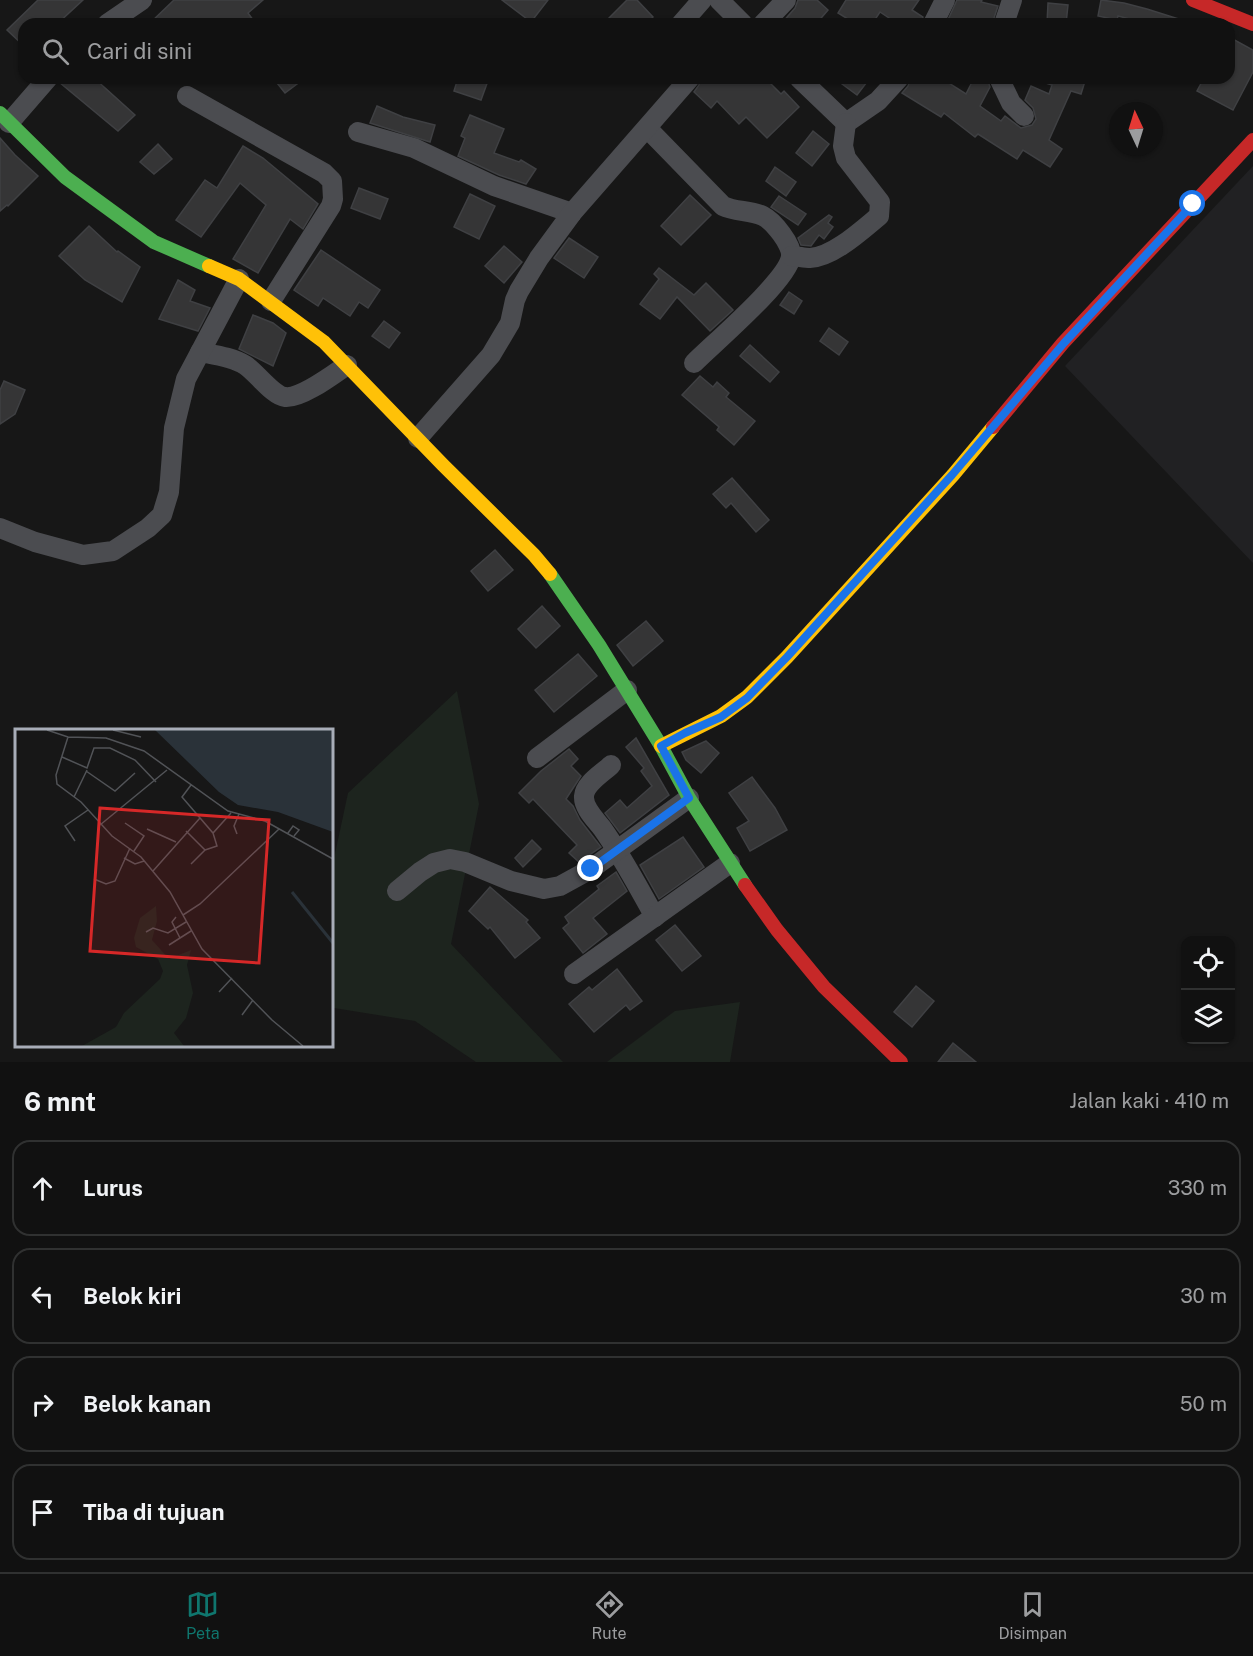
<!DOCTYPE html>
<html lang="id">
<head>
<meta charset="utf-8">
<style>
	:root { --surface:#111; --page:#1e1f1f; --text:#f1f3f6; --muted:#9c9d9f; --line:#303131; --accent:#0f766e }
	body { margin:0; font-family:"Public Sans",sans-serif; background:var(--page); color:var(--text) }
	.controls { position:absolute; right:18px; bottom:18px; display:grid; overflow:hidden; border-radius:12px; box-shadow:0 2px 4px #0004 }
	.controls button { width:54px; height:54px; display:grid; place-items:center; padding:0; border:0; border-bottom:2px solid var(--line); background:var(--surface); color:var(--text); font:30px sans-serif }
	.compass { position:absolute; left:1109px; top:102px; width:54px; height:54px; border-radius:50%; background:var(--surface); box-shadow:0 2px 4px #0004; rotate:356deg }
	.stop { position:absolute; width:18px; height:18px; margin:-14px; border:4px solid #1a73e8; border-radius:50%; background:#fff }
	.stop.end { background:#1a73e8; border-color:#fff; box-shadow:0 2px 6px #0008 }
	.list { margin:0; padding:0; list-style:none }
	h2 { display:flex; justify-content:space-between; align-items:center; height:78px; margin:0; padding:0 24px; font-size:26px }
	h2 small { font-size:20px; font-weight:400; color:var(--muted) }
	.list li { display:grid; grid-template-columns:39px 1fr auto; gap:18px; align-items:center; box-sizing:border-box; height:96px; margin:0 12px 12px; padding:0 12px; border:2px solid var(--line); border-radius:18px }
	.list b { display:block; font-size:22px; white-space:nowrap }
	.list em { font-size:20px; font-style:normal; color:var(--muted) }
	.icon { flex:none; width:33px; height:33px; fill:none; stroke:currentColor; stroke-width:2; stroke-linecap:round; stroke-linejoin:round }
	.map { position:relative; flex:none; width:1253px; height:1062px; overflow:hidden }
	.search { position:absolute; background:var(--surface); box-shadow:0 2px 4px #0004; left:18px; right:18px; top:18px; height:66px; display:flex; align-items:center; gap:15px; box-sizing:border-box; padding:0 21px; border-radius:18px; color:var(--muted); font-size:22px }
	.sheet { height:510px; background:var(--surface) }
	nav { display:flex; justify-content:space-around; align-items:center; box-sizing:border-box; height:84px; border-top:2px solid var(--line); background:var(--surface); font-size:16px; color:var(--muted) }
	nav a { display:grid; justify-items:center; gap:3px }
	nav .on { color:var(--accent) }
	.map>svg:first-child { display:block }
	.built { fill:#212123 }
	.green { fill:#1d241e }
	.building { fill:#353536; stroke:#3f4043; stroke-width:1.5 }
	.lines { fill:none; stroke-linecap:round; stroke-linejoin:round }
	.street { stroke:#4b4c50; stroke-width:20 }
	.fast { stroke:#4caf50; stroke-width:14 }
	.slow { stroke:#ffc107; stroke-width:14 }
	.jam { stroke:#c62828; stroke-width:14 }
	.route { stroke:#1a73e8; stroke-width:8 }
	.inset-river { fill:none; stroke:#2a3239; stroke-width:3 }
	.inset-road { fill:none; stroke:#515357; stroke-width:1.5 }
	.view { fill:#d62828; fill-opacity:0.15; stroke:#d62828; stroke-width:3 }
	.inset-edge { fill:none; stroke:#a8adb8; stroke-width:3 }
</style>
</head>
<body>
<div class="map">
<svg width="1253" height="1062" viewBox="0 0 1253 1062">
	<rect width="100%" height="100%" fill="#171717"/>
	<path class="built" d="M1253,166V563L1065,366Z"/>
	<g class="green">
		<path d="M457,691L479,804L451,944L563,1062H476L415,1021L334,1008L332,998V868L348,793Z"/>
		<path d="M740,1002L730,1062H607L675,1011Z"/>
	</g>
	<g class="building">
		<path d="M38,0H83L57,24H24V46L7,30Z"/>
		<path d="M174,0H263L248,13L256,24H149Z"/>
		<path d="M502,0H548L531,22Z"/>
		<path d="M627,0H637L653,17L646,24H615L609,18Z"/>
		<path d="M798,0H817L828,10L816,24H781L795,8Z"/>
		<path d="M846,0H919L912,10L923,17L921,24H898L880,12L872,24H856L838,13Z"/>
		<path d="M957,0H982L981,2L998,6L992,24H946Z"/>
		<path d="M1101,0L1124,3L1147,9L1185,21L1184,24H1148L1118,16L1117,20L1098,16Z"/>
		<path d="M1048,3L1068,5L1066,24H1047Z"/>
		<path d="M1229,37L1253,50V72L1233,110L1197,91L1204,78H1229Z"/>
		<path d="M60,78H94L135,115L118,131L59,82Z"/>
		<path d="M273,78H305L285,93Z"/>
		<path d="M458,78H489L481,100L454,91Z"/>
		<path d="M702,78H765L781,94L784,91L799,107L767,138L746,117L739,124L717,101L711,108L694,92L699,85Z"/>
		<path d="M834,78H870L857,95Z"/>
		<path d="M911,78H941L966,94L974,78H987L990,87L980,106L1001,121L1005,116L1021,128L1032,125L1036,119L1033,108L1025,100L1031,86L1049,94L1052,85L1039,81V78H1086L1081,94L1071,91L1049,140L1062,149L1050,167L1023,150L1017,159L978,134L975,137L944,113L941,117L902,93L908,86Z"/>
		<path d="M377,106L403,117L435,125L430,142L370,123Z"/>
		<path d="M470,115L504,129L494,153L519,162L521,160L536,169L526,184L499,175L458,156L465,138L461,136Z"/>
		<path d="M813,131L829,144L812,166L796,153Z"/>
		<path d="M0,138L15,155L38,176L8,206L7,205L0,211Z"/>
		<path d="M158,144L172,159L154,174L140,162Z"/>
		<path d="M243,146L263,158L318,204L303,229L290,219L258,273L233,259L266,205L240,183L201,237L176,220L205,180L217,188Z"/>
		<path d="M775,167L796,182L786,196L766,181Z"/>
		<path d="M359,188L388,199L380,219L351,208Z"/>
		<path d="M470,194L495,206L479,239L454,227Z"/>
		<path d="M690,195L711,215L681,245L661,226Z"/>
		<path d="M779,196L806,214L798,225L771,207Z"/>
		<path d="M829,215L832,217L828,223L833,227L824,239L819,235L811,246L801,245L798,238Z"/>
		<path d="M89,226L117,252L118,251L140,267L122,302L85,280L59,256Z"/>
		<path d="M569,238L598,257L584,278L554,258Z"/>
		<path d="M504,246L522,262L504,283L485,266Z"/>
		<path d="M321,250L380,290L368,308L359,302L350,316L323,298L318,306L294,290Z"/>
		<path d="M659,268L694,295L706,283L733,310L710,331L677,297L660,319L640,304L659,279L654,274Z"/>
		<path d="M178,280L195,290L190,301L210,308L198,331L159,319Z"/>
		<path d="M789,292L802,301L794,314L780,305Z"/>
		<path d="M253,315L273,323L286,333L273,366L239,349Z"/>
		<path d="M384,321L400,333L389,348L372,336Z"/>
		<path d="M829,328L848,342L839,355L820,341Z"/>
		<path d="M750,345L779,372L770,382L740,356Z"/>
		<path d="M700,376L713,387L717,382L729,393L726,397L755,421L734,445L717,430L719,427L682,395Z"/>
		<path d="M4,381L25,390L15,414L0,424V390Z"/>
		<path d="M732,478L769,520L756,532L731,503L726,508L713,494Z"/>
		<path d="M495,550L513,570L488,591L471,571Z"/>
		<path d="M542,606L560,626L536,648L518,629Z"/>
		<path d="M646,621L663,641L633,666L617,645Z"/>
		<path d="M578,654L597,676L554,712L535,690Z"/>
		<path d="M636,738L669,795L620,833L605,813L620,800L627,808L652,786L641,771L644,768L626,747Z"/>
		<path d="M706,741L719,753L701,773L686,760L682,752Z"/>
		<path d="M569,749L578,759L571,766L581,776L566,799L573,806L580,820L601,847L579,862L569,853L577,845L533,799L529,803L519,793L541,771Z"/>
		<path d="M752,777L775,808L787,830L750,851L737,828L749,821L729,793Z"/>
		<path d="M683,837L704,867L659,899L640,865Z"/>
		<path d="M532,840L541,849L523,867L515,858Z"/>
		<path d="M616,872L627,891L593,918L607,934L583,953L563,928L569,923L565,917L599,889L597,886Z"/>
		<path d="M490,887L528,920L526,922L540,938L515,958L490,927L488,929L469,911Z"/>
		<path d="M675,925L701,956L682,971L656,940Z"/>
		<path d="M617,969L642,1001L630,1010L626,1005L594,1032L569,1004L589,987L592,990Z"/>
		<path d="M916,986L934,1001L912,1027L894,1012Z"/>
		<path d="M953,1043L976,1062H938Z"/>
	</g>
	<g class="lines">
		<g class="street">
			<path d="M719,0L743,24"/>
			<path d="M107,24L142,0"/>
			<path d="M681,24L702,0"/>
			<path d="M763,24L786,0"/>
			<path d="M933,24L945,0"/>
			<path d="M1004,24L1012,0"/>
			<path d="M799,78L846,123L878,101L899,78"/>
			<path d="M999,78L1011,103L1024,116"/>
			<path d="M187,96L324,173L332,181L333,199L331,206L271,301"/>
			<path d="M9,123L48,78"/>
			<path d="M647,128L723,206C735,212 751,210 763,216C773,221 793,245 791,257C787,281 714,343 694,363"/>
			<path d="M358,132L414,148L494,186L572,213"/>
			<path d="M791,256C797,256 804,258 810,258C833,257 862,230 879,216L880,202L846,158L843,146L846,123"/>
			<path d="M200,352C215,355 232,357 245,365C256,372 273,396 285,397C301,399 334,374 347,365"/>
			<path d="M418,438L491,355L510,323L515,300L519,291L539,258L572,213L690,78"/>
			<path d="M0,528L35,542L83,555L113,551L148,528L162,515L169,492L174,428L186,379L239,279"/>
			<path d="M537,758L627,690"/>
			<path d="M611,765C603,773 585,783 584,796C583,808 596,820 602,828C622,856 638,887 655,917"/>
			<path d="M397,891L420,872L434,863L450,859L465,862L511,881L544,889L560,886L591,869L689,798"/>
			<path d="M574,974L730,863"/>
		</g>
		<g class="fast">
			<path d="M0,113L65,177L154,242L209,266"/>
			<path d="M550,574L599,645L661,746L689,798L745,885"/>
		</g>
		<g class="slow">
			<path d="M209,266L239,279L324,342L443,465L534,555L550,574"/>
			<path d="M661,746L721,716L747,697L787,657L953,475L993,427"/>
		</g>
		<g class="jam">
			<path d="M1193,0L1253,24"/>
			<path d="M993,427L1063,343L1253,140"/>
			<path d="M745,885L777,930L824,987L901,1062"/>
		</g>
	</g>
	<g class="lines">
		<path class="route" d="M591,869L689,798L661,746L685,733L721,717L747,698L787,657L952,475L1064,343L1193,204"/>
	</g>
	<g transform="translate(15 729)">
		<rect width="318" height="318" fill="#171717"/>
		<path d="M141,177L142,192L137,211L154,230L176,221L172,236L178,264L171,289L159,304L169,317H67L101,298L109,284L145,250L148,242L143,230L121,218L119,209L125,189Z" fill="#1d241e"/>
		<path d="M140,1H318V103L263,83L223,76L204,63Z" fill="#2a3239"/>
		<path class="inset-river" d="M277,163L318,214"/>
		<path class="inset-road" d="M32,1L53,8L91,9L129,22L213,82L250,92L318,130M98,1L126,8M53,8L41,46L42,55L66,73L97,107L126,128L155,163L187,220L257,291L288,317M47,28L72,39L79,19H95L120,31L141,53M71,42L100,62L120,44M176,56L167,68L198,104L216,84M59,68L72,41M110,94L129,107L119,122M85,96L152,41M132,100L161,113M171,102L190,121L176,135M273,104L278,97L284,101L279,107M222,105L219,97L224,85M60,112L50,97L73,81M190,121L202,117L198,104M109,129L120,135L129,132M138,142L185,89M79,150L91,155L100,152L115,119M168,186L185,175L264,100M161,188L157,193L165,209M131,203L138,199L153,204L171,193M154,216L176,202M204,263L217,249M227,286L238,271"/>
		<path class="view" d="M85,79L254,91L244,234L75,222Z"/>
		<rect width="318" height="318" class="inset-edge"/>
	</g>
</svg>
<div class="controls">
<button><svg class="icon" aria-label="locate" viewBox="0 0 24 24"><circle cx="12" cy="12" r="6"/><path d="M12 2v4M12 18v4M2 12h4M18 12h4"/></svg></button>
<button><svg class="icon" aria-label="layers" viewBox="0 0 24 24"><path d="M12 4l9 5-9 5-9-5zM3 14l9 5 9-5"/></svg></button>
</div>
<svg class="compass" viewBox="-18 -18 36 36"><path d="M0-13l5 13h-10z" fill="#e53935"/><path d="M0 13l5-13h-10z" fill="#9c9d9f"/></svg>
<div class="stop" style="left:1193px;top:204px"></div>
<div class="stop end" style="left:591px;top:869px"></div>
<div class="search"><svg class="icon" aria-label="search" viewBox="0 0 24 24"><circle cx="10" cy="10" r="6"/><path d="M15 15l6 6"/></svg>Cari di sini</div>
</div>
<section class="sheet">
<h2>6 mnt<small>Jalan kaki · 410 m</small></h2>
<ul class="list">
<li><svg class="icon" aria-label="ahead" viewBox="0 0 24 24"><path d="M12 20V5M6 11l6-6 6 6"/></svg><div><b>Lurus</b></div><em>330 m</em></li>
<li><svg class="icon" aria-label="left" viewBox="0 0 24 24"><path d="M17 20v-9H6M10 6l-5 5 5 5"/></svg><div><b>Belok kiri</b></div><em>30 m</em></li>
<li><svg class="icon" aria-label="right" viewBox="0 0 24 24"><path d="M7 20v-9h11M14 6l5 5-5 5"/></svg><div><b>Belok kanan</b></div><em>50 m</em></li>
<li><svg class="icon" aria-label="arrive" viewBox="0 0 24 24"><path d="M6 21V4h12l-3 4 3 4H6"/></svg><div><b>Tiba di tujuan</b></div></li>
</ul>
</section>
<nav>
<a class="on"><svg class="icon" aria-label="map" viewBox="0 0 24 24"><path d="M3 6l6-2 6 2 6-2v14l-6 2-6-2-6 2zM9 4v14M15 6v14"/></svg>Peta</a>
<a><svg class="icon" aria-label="directions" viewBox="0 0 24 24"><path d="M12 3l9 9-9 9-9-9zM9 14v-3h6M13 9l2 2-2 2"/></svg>Rute</a>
<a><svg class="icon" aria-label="saved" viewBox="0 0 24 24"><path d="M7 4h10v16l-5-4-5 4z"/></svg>Disimpan</a>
</nav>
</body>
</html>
